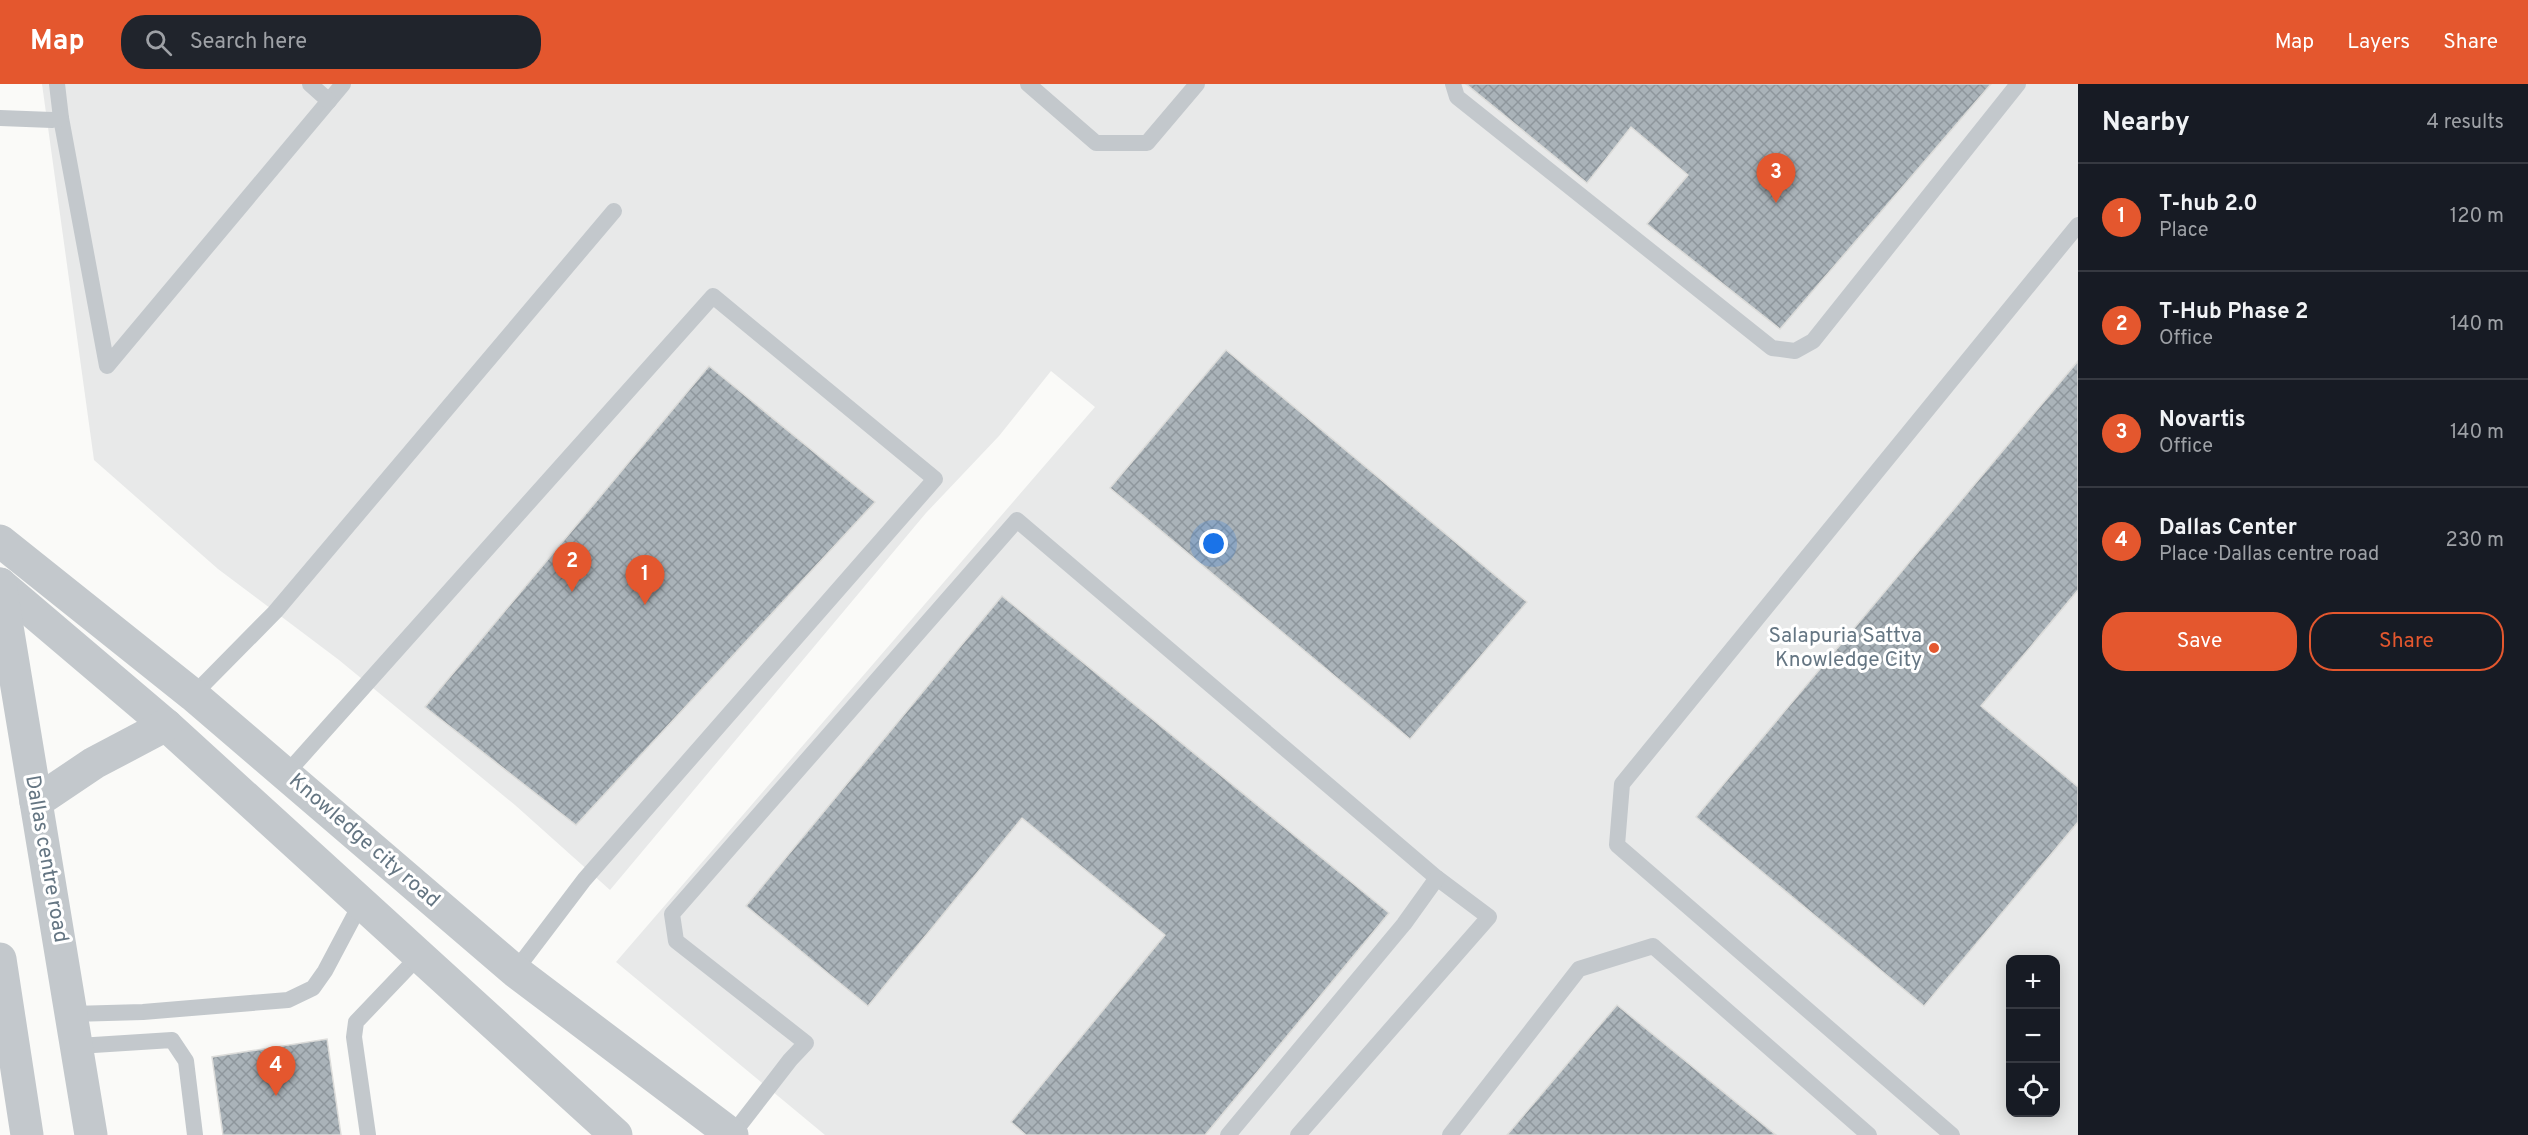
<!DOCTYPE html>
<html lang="en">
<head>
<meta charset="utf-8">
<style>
	:root { --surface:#171b24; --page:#20242c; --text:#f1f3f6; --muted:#9ea1a6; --line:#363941; --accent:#e4572e }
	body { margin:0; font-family:Overpass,sans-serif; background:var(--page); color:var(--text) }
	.controls { position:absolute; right:18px; bottom:18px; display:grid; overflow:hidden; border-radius:12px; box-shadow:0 3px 15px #0003 }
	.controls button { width:54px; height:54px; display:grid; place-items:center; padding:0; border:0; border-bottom:2px solid var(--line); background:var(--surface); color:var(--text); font:30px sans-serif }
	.you { position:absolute; left:1214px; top:460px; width:21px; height:21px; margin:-15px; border:4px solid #fff; border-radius:50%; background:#1a73e8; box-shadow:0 0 0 9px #1a73e833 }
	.badge { display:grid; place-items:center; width:39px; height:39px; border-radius:50%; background:var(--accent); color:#fff; font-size:20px; font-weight:700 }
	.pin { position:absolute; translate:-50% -50px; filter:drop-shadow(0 2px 3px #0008) }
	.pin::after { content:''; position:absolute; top:32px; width:21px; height:18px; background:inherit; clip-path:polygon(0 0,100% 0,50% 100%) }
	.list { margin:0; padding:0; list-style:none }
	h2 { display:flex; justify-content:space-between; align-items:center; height:78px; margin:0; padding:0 24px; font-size:26px }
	h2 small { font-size:20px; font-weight:400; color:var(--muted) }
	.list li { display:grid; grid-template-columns:39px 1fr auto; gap:18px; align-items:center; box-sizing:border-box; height:108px; padding:0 24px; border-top:2px solid var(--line) }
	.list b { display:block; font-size:22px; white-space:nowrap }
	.list p { margin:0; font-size:20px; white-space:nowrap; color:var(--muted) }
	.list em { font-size:20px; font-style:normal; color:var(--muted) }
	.actions { display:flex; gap:12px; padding:18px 24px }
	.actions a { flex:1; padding:14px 0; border:2px solid var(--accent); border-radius:24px; text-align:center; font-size:21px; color:var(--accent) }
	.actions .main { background:var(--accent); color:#fff }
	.icon { flex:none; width:33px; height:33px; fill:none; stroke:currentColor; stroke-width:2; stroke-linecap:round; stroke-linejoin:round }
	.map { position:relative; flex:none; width:2078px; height:1051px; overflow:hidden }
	header { display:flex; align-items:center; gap:36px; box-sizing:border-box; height:84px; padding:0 30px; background:var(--accent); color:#fff }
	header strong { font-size:28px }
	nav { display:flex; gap:33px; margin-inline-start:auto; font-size:21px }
	.search { width:420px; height:54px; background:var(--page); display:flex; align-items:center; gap:15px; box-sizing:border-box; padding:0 21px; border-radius:24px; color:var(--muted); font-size:22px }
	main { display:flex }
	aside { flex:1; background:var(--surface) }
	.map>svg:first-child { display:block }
	.built { fill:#e8e9e9; fill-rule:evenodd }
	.building { fill:url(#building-cross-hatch); stroke:#dcdcda; stroke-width:1.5 }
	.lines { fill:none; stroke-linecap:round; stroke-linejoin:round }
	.service { stroke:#c3c8cc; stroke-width:16 }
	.tertiary { stroke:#c3c8cc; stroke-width:33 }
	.poi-dot { fill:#e4572e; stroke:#fff; stroke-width:2 }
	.labels { text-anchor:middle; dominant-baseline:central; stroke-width:6; stroke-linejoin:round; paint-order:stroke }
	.poi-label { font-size:21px; fill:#657683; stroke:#fff; text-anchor:end }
	.street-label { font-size:21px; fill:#657683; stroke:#fff }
</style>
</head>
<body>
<header>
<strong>Map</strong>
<div class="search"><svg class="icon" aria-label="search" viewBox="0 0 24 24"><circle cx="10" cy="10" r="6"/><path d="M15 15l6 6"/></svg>Search here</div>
<nav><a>Map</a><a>Layers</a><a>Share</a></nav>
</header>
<main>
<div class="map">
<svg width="2078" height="1051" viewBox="0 0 2078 1051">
	<defs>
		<pattern id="building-cross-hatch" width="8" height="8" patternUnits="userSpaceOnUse" patternTransform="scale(1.5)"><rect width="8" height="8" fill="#aab3b9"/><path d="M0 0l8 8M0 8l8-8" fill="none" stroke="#8e969c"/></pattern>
	</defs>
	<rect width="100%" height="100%" fill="#fafaf8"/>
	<path class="built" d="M42,0H2078V1051H825L616,878L1095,323L1051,287L999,352L926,429L610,806L515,721L339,576L218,485L94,376ZM2010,876H2056V1028H2010Z"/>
	<g class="building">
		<path d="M1466,0H1991L1780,245L1647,140L1688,91L1631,43L1587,99Z"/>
		<path d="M1226,266L1527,518L1410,655L1110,404Z"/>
		<path d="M2078,277V506L1981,622L2078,703V738L1924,922L1696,733Z"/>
		<path d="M709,282L875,418L576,741L425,623Z"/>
		<path d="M1002,512L1389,829L1205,1051H1026L1011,1038L1165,851L1022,734L868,922L746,822Z"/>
		<path d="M1617,921L1776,1051H1507Z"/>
		<path d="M327,955L341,1051H223L212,973Z"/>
	</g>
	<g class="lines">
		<g class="service">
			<path d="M57,0L61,34L107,282L343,0"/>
			<path d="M310,0L329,17"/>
			<path d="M1028,0L1096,59H1147L1197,0"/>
			<path d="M1453,0L1457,13L1772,264L1795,267L1813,257L2018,0"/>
			<path d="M0,34L52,36L61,34"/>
			<path d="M193,611L275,528L614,127"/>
			<path d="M286,690L713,212L935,395L584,796L515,887"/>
			<path d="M72,930L143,928L288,916L313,904L325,887L361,819"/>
			<path d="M78,962L172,956L186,977L195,1051"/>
			<path d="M368,1051L354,953L356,938L419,872"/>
			<path d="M732,1051L790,976L806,959L676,857L672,830L1017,436L1437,794L1489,833L1298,1051"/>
			<path d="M1228,1051L1404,840L1437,794"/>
			<path d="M1450,1051L1579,885L1653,862L1869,1051"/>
			<path d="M1952,1051L1617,761L1622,700L2078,141"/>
		</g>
		<g class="tertiary">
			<path d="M0,457L193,611L515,887L732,1051"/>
			<path d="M0,500L166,641L616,1051"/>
			<path d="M0,500L91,1051"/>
			<path d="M36,718L94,679L166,641"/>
			<path d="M0,875L27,1051"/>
		</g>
	</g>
	<circle class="poi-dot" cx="1934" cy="564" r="6"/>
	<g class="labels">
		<g class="poi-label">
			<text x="1922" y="552">Salapuria Sattva<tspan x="1922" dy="24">Knowledge City</tspan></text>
		</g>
		<g class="street-label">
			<text transform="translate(364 757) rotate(41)">Knowledge city road</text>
			<text transform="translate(46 775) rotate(80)">Dallas centre road</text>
		</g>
	</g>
</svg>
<div class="controls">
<button>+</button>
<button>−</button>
<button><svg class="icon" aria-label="locate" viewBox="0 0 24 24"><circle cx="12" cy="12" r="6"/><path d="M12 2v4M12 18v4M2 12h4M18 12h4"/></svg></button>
</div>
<div class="you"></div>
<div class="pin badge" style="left:645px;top:521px">1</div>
<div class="pin badge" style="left:572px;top:508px">2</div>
<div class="pin badge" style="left:1776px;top:119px">3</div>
<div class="pin badge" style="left:276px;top:1012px">4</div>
</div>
<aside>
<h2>Nearby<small>4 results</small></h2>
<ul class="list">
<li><span class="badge">1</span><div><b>T-hub 2.0</b><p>Place</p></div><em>120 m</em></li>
<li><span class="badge">2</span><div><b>T-Hub Phase 2</b><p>Office</p></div><em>140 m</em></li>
<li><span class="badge">3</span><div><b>Novartis</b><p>Office</p></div><em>140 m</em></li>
<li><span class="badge">4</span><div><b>Dallas Center</b><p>Place · Dallas centre road</p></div><em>230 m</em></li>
</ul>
<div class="actions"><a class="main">Save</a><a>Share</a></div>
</aside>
</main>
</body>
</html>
